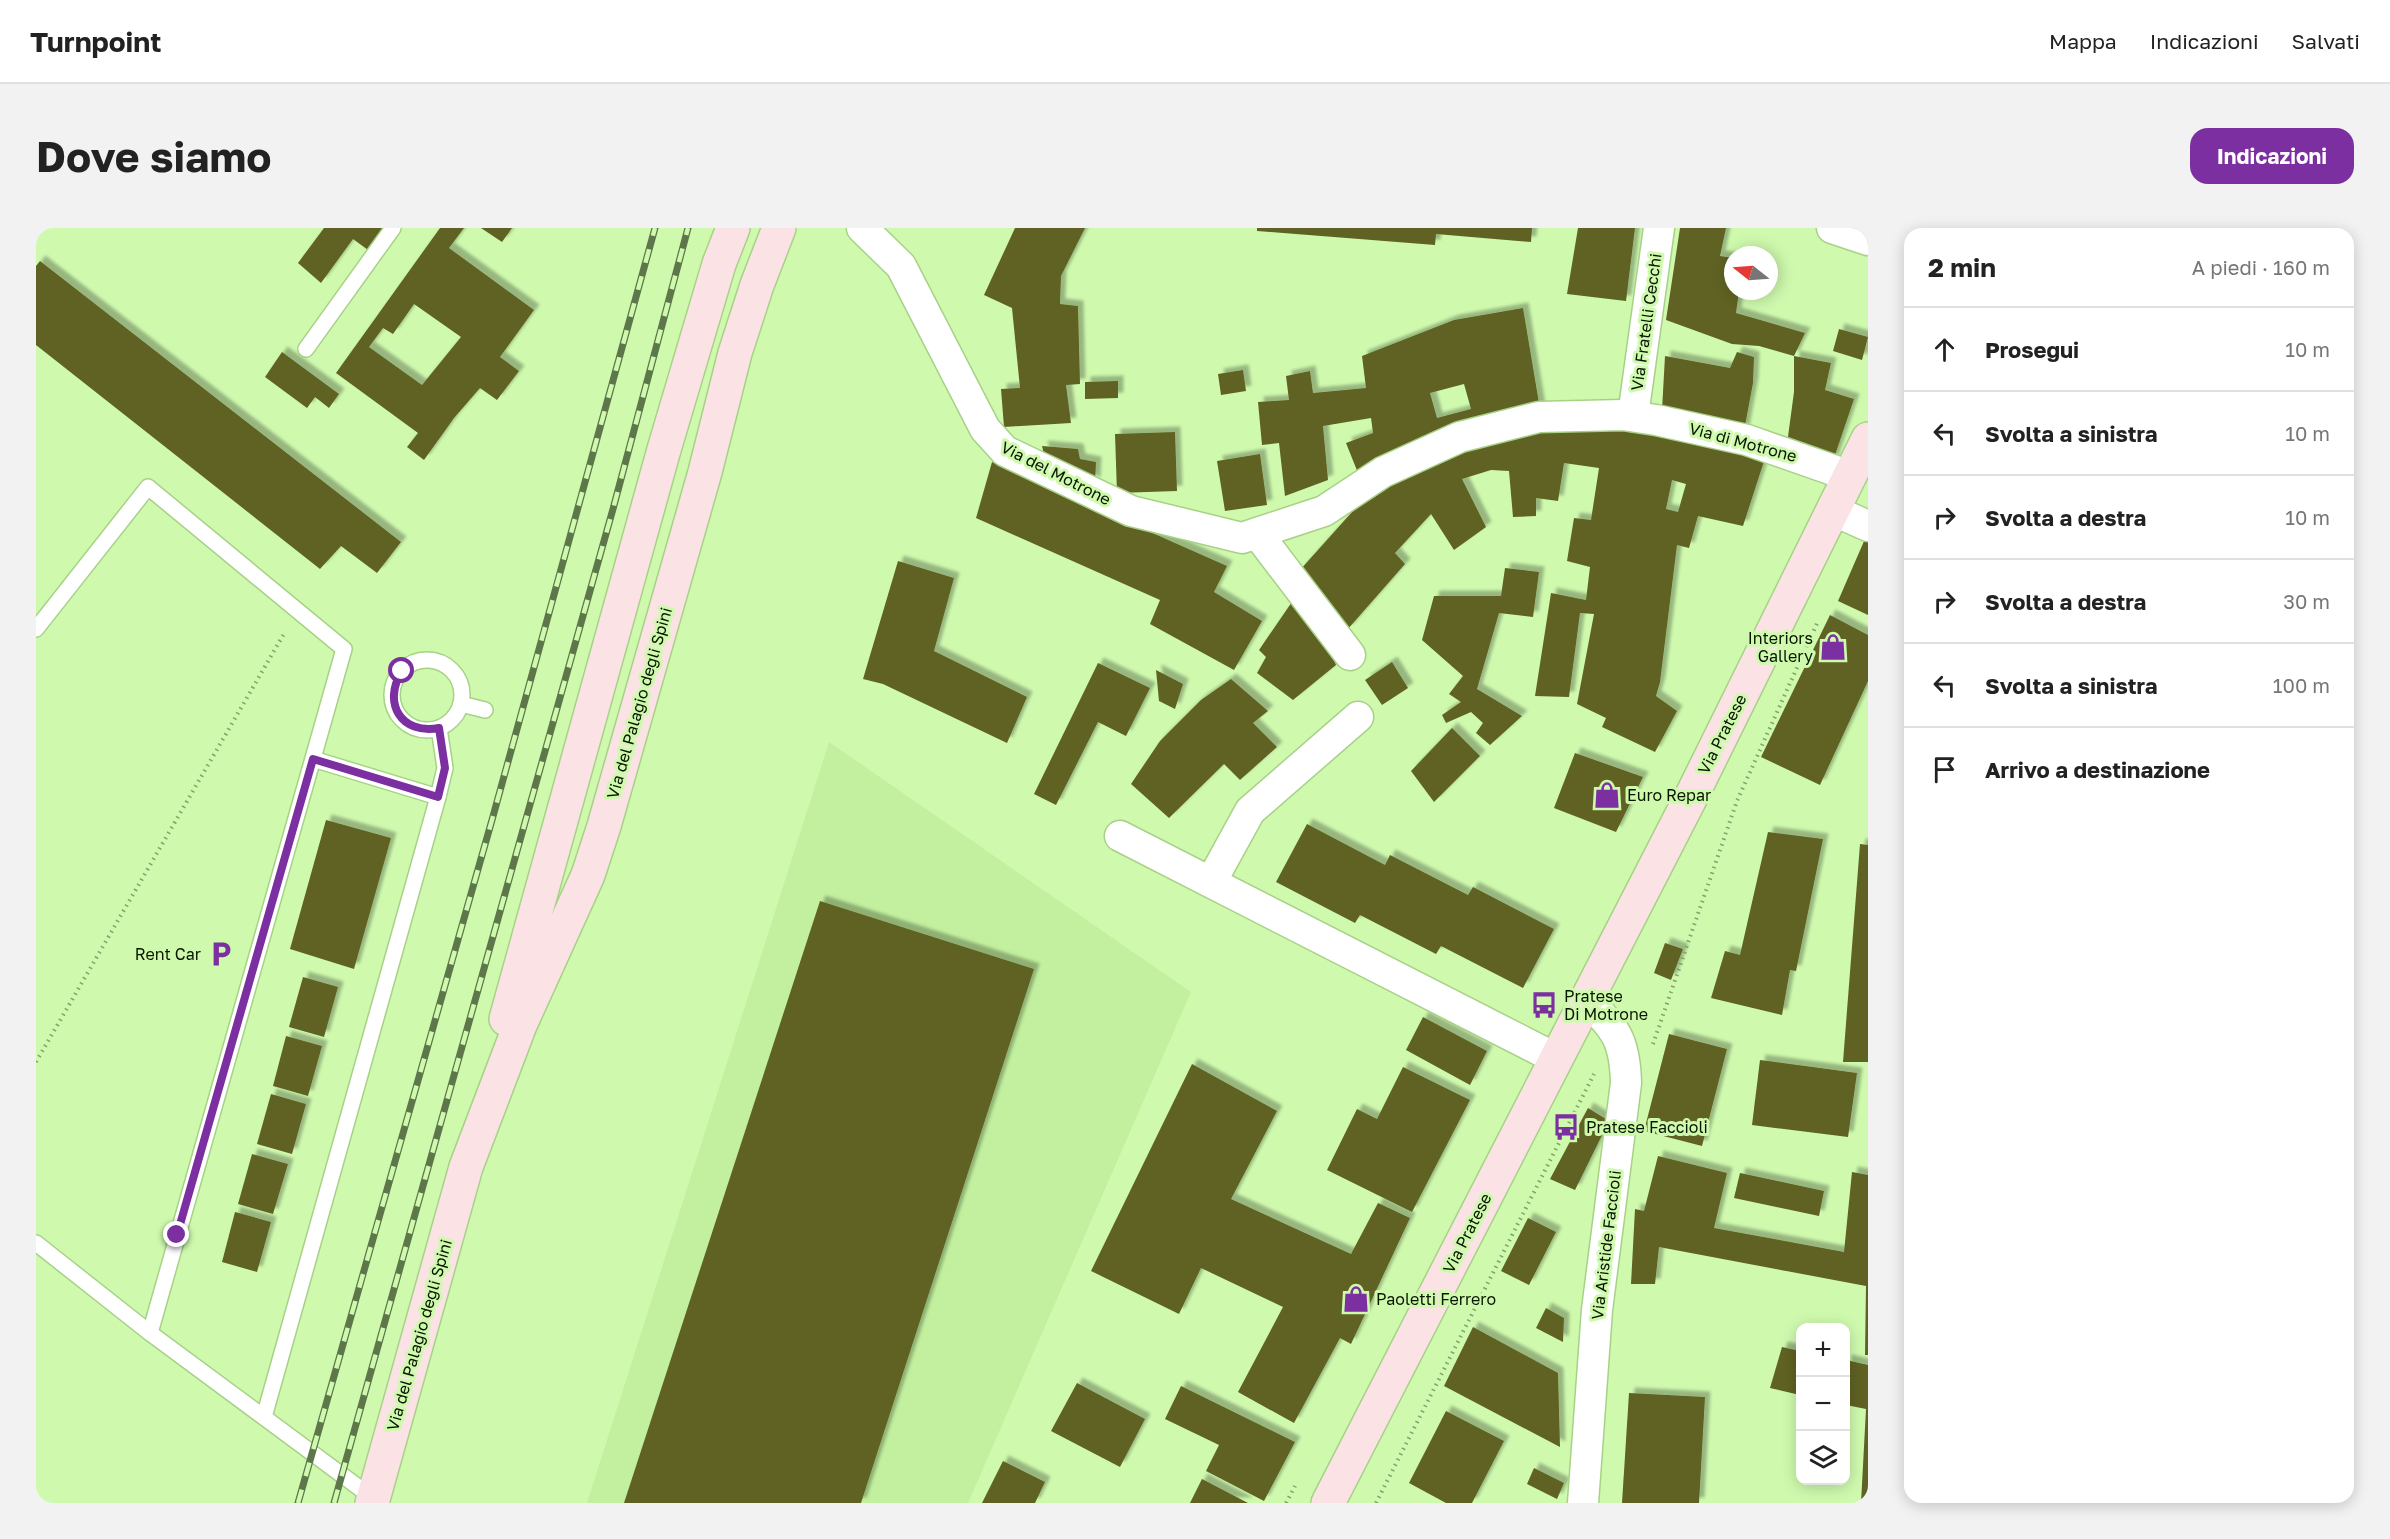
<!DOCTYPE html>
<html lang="it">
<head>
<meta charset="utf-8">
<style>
	:root { --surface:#fff; --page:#f2f2f2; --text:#222; --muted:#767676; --line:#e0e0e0; --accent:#7b2fa0 }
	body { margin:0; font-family:"Golos Text",sans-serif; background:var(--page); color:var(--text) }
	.controls { position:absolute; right:18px; bottom:18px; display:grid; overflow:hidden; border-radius:12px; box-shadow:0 3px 15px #0003 }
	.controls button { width:54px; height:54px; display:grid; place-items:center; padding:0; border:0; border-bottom:2px solid var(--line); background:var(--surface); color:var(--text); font:30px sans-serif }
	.compass { position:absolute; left:1688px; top:18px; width:54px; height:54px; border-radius:50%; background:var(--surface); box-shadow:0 3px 15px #0003; rotate:287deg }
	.stop { position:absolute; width:18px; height:18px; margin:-14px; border:4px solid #7b2fa0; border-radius:50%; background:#fff }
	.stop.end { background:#7b2fa0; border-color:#fff; box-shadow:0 2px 6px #0008 }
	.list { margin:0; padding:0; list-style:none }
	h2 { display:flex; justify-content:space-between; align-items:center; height:78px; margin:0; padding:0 24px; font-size:26px }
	h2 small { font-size:20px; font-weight:400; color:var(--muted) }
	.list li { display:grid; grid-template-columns:39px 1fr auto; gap:18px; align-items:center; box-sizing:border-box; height:84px; padding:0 24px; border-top:2px solid var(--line) }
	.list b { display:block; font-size:22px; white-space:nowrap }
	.list em { font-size:20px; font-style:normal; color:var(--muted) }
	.icon { flex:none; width:33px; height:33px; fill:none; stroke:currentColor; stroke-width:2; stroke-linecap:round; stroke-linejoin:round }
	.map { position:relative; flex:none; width:1832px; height:1275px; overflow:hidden; border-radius:18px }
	header { display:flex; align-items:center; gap:36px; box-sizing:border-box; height:84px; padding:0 30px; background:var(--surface); border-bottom:2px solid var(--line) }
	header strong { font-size:28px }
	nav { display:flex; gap:33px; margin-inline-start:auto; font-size:21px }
	.intro { display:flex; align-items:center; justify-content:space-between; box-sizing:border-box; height:144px; padding:0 36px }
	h1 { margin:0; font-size:42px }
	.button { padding:15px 27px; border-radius:18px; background:var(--accent); color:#fff; font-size:21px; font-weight:700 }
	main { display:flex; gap:36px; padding:0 36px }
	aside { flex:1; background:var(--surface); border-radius:18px; box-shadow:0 3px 15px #0003 }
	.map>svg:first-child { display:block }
	.built { fill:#c2f09e }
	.building { fill:#5e6222; fill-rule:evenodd; filter:url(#shadow) }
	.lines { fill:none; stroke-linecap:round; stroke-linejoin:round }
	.service-casing { stroke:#a8d188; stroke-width:18 }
	.minor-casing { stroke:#a8d188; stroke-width:33 }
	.secondary-casing { stroke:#a8d188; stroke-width:36 }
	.path { stroke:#82a26b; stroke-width:4; stroke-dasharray:1.5 4.5; stroke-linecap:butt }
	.service { stroke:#fff; stroke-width:15 }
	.minor { stroke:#fff; stroke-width:30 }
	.secondary { stroke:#fae2e5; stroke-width:33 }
	.rail-casing { stroke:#5d774a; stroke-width:7 }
	.rail { stroke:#cffaae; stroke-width:4.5; stroke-dasharray:14; stroke-linecap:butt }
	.route { stroke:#7b2fa0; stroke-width:8 }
	.labels { text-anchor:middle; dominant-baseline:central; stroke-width:6; stroke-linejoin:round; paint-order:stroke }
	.street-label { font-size:16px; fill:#081600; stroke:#cffaae }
	.poi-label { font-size:16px; fill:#081600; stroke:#cffaae; text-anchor:start }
</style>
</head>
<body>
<header>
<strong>Turnpoint</strong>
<nav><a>Mappa</a><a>Indicazioni</a><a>Salvati</a></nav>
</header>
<div class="intro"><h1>Dove siamo</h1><a class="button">Indicazioni</a></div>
<main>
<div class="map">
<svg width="1832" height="1275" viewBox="0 0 1832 1275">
	<defs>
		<filter id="shadow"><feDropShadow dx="5.5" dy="-5.5" stdDeviation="1.5" flood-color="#0004"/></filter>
	</defs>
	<rect width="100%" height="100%" fill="#cffaae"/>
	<path class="built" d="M793,514L1155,764L932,1275H551Z"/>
	<g class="building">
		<path d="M288,0H348L332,22L317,11L285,55L262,35Z"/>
		<path d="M404,0H428L413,20L498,82L464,129L483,143L461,172L444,160L418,190L388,232L371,219L382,205L300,145ZM378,76L425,109L386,157L333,119L347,100L357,106Z"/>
		<path d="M445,0H476L466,14Z"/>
		<path d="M979,0H1049L1025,48L1024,76L1042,78L1044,156L1030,157L1035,195L968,199L965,161L984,160L976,80L948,67Z"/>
		<path d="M1221,0H1496L1495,14L1400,6L1399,17L1221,3Z"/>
		<path d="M1542,0H1599L1590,73L1531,66Z"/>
		<path d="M1644,0H1690L1684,28L1697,30V63H1703L1700,85L1769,105L1758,128L1723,118L1696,116L1630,92Z"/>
		<path d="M4,33L365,314L341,345L305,318L284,341L0,117V38Z"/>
		<path d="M1487,80L1504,181L1322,245L1310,215L1337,205L1335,190L1287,198L1292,252L1249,268L1243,215L1226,217L1222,174L1253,172L1250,148L1274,143L1277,165L1330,160L1326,128L1418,92ZM1428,156L1435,181L1401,190L1394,165Z"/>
		<path d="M1803,101L1832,109L1826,132L1797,123Z"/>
		<path d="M246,124L303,166L293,180L279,169L271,180L229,149Z"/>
		<path d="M1701,124L1718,129L1717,155L1708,203L1626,182L1629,128L1694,140Z"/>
		<path d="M1758,128L1795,135L1789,162L1818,171L1797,233L1751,216L1758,164Z"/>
		<path d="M1207,142L1210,163L1185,167L1182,146Z"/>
		<path d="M1082,153V170L1049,171V154Z"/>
		<path d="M1570,197L1730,227L1707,298L1662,288L1653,320L1641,317L1624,454L1620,468L1641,483L1619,524L1566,499L1570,490L1541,476L1558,386L1544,385L1533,469L1499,468L1515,365L1550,372L1554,339L1531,333L1538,290L1555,292L1563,240L1528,235L1522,273L1500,270V288L1477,289L1473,243L1455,242L1426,251L1450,299L1418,322L1395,286L1359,325L1369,336L1311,402L1264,342L1325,274L1365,244L1448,209ZM1636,252L1650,256L1642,284L1630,281Z"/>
		<path d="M1139,204L1141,263L1081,265L1079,206Z"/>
		<path d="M1006,218L1042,221L1044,231L1060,234L1059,255L1008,226Z"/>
		<path d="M1224,226L1231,277L1189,283L1181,233Z"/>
		<path d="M956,234L1191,338L1178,364L1226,393L1198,442L1114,396L1124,372L940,290Z"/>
		<path d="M1832,304V387L1802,373Z"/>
		<path d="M862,333L918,350L898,423L991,469L971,515L847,456L827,451Z"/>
		<path d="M1469,340L1503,344L1497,389L1463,385L1441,461L1486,488L1454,517L1440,505L1447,495L1435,484L1410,495L1406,487L1425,474L1413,466L1427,448L1386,412L1398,368H1465Z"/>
		<path d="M1258,371L1286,404L1300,437L1257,472L1221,445L1230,429L1223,422Z"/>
		<path d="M1794,387L1832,407V453L1784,557L1725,529Z"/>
		<path d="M1356,434L1372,460L1346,477L1329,452Z"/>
		<path d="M1062,435L1114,460L1090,508L1062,494L1020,577L998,566Z"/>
		<path d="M1120,442L1147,456L1139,481L1123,473Z"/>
		<path d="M1195,451L1232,483L1217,495L1241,519L1204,552L1188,536L1133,590L1095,556L1124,513L1165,472Z"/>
		<path d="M1416,500L1444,528L1398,574L1375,543Z"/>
		<path d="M1539,525L1607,549L1580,604L1518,580Z"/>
		<path d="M290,592L355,610L318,741L254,721Z"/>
		<path d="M1271,596L1349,637L1354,627L1432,667L1437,659L1518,701L1487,760L1405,718L1400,726L1324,687L1319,695L1240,654Z"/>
		<path d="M1732,604L1787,611L1760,743L1754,742L1746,787L1675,770L1689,723L1704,727Z"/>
		<path d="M1824,616L1832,617V834H1807Z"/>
		<path d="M784,673L998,741L825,1275H588Z"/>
		<path d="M1629,715L1647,721L1635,752L1618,745Z"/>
		<path d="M267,749L302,759L288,809L253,799Z"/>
		<path d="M1387,789L1451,823L1434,857L1370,822Z"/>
		<path d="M1633,806L1691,821L1666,918L1608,903Z"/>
		<path d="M250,808L286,818L272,868L237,858Z"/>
		<path d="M1724,832L1821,845L1812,909L1716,897Z"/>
		<path d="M1156,836L1241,883L1195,971L1315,1026L1342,975L1374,990L1315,1116L1304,1110L1258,1195L1202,1164L1247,1079L1165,1040L1143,1086L1055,1043Z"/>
		<path d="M1367,839L1434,872L1376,984L1291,942L1321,881L1341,891Z"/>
		<path d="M235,866L270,876L256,926L221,916Z"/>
		<path d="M1552,880L1573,893L1539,962L1514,951Z"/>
		<path d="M216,926L252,936L237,986L202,976Z"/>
		<path d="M1622,928L1691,945L1678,1000L1808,1024L1816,944L1832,947V1127H1829L1830,1058L1623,1019L1619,1056H1595L1599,981L1608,983Z"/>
		<path d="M1704,945L1788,963L1783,988L1698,970Z"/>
		<path d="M199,984L235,994L221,1044L186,1034Z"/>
		<path d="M1492,990L1520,1004L1493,1057L1465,1043Z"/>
		<path d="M1510,1080L1528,1090L1527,1114L1500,1100Z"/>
		<path d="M1437,1099L1522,1145L1524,1219L1408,1158Z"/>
		<path d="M1746,1119L1764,1123V1167L1734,1160Z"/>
		<path d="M1810,1132L1832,1137V1275H1825L1830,1181L1810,1177Z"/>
		<path d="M1041,1155L1109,1191L1084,1239L1015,1203Z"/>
		<path d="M1145,1158L1259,1214L1228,1273L1170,1243L1183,1217L1129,1191Z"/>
		<path d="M1593,1165L1669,1169L1663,1275H1586Z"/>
		<path d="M1410,1183L1468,1213L1436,1275H1410L1373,1255Z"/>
		<path d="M967,1233L1009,1254L999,1275H946Z"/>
		<path d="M1498,1240L1528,1255L1521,1271L1491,1256Z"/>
		<path d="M1166,1251L1212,1275H1154Z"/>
	</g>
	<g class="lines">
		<defs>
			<g id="service">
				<path d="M270,121L357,0"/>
				<path d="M0,401L112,259L308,421L114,1105"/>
				<circle cx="391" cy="467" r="35"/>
				<path d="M425,476L449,482"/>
				<path d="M277,531L402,569"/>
				<path d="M0,1015L114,1105L337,1270"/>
				<path d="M228,1189L402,569L409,540L403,500"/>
			</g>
			<g id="minor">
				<path d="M826,0L865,38L949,201L969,223L1095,283L1206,310L1288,283L1347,244L1424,209L1503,189L1587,187L1620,192L1711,212L1814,248"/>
				<path d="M1796,0L1832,12"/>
				<path d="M1597,188L1623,0"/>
				<path d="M1796,282L1832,298"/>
				<path d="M1221,305L1314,427"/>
				<path d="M1084,608L1521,831"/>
				<path d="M1175,654L1214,583L1322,489"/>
				<path d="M1547,1275L1561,1082L1590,855C1589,813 1580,800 1550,772"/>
			</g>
			<g id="secondary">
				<path d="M470,791L627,225L683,36L697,0"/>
				<path d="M336,1275L430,939L484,797L552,647L568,598L669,244L699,125L721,57L743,0"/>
				<path d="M1292,1275L1658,563L1832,211"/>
			</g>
		</defs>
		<use href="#service" class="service-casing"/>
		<use href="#minor" class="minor-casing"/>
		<use href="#secondary" class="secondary-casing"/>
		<g class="path">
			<path d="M1617,816L1701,573L1782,393"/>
			<path d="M0,834L249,404"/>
			<path d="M1250,1275L1259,1258"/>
			<path d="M1340,1275L1558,846"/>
		</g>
		<use href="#service" class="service"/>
		<use href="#minor" class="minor"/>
		<use href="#secondary" class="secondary"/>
		<defs>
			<g id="rail">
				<path d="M262,1275L456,592L619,0"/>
				<path d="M298,1275L577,281L652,0"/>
			</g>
		</defs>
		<use href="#rail" class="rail-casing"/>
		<use href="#rail" class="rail"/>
	</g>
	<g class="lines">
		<path class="route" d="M141,1007L277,531L402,569L409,540L403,500C365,507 346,475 366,443"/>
	</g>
	<defs>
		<symbol id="shop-bare" viewBox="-9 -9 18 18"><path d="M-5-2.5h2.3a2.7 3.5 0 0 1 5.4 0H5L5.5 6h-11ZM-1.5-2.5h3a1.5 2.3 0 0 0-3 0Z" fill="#7b2fa0" stroke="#cffaae" stroke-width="2.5" paint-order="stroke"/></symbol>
		<symbol id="parking-bare" viewBox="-9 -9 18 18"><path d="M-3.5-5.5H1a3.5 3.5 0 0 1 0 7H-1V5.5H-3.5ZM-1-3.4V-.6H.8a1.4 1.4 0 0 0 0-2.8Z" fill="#7b2fa0" stroke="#cffaae" stroke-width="2.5" paint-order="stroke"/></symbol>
		<symbol id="bus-bare" viewBox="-9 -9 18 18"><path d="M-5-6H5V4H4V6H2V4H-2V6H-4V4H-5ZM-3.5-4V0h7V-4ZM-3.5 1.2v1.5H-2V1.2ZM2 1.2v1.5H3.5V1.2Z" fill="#7b2fa0" stroke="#cffaae" stroke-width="2.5" paint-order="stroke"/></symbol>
	</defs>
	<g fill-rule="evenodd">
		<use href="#shop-bare" x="1778" y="400" width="38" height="38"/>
		<use href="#shop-bare" x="1552" y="548" width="38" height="38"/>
		<use href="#parking-bare" x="166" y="707" width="38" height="38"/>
		<use href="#bus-bare" x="1489" y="758" width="38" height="38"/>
		<use href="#bus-bare" x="1511" y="880" width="38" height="38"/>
		<use href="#shop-bare" x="1301" y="1052" width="38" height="38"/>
	</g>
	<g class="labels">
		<g class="street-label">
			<text transform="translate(1610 94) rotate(-82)">Via Fratelli Cecchi</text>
			<text transform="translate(1707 214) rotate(15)">Via di Motrone</text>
			<text transform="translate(1020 245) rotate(27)">Via del Motrone</text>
			<text transform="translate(603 475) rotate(-74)">Via del Palagio degli Spini</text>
			<text transform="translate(1686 506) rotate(-63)">Via Pratese</text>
			<text transform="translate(1431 1005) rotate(-63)">Via Pratese</text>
			<text transform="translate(1570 1017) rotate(-83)">Via Aristide Faccioli</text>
			<text transform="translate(383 1107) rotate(-74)">Via del Palagio degli Spini</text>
		</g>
		<g class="poi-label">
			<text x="1777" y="410" text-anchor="end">Interiors<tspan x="1777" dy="18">Gallery</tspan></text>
			<text x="1591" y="567">Euro Repar</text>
			<text x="165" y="726" text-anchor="end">Rent Car</text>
			<text x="1528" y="768">Pratese<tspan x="1528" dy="18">Di Motrone</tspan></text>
			<text x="1550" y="899">Pratese Faccioli</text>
			<text x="1340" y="1071">Paoletti Ferrero</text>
		</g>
	</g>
</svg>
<div class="controls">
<button>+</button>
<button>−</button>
<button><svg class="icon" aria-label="layers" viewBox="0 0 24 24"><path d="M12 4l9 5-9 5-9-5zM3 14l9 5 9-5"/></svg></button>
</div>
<svg class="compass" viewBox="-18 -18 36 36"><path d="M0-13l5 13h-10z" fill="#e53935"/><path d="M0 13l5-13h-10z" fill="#767676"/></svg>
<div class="stop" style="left:366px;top:443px"></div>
<div class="stop end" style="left:141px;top:1007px"></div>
</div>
<aside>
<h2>2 min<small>A piedi · 160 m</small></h2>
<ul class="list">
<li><svg class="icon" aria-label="ahead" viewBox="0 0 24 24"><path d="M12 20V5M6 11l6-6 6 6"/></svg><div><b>Prosegui</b></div><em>10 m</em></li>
<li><svg class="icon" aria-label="left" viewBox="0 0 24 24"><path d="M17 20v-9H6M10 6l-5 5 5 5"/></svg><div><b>Svolta a sinistra</b></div><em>10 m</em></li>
<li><svg class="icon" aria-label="right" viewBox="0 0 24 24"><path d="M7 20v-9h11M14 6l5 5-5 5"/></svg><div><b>Svolta a destra</b></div><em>10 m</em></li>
<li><svg class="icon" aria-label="right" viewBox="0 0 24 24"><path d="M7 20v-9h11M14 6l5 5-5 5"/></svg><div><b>Svolta a destra</b></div><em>30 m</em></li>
<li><svg class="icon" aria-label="left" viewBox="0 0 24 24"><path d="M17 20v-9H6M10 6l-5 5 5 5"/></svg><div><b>Svolta a sinistra</b></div><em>100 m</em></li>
<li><svg class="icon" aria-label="arrive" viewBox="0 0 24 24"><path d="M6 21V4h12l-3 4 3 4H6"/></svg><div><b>Arrivo a destinazione</b></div></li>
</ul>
</aside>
</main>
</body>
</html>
